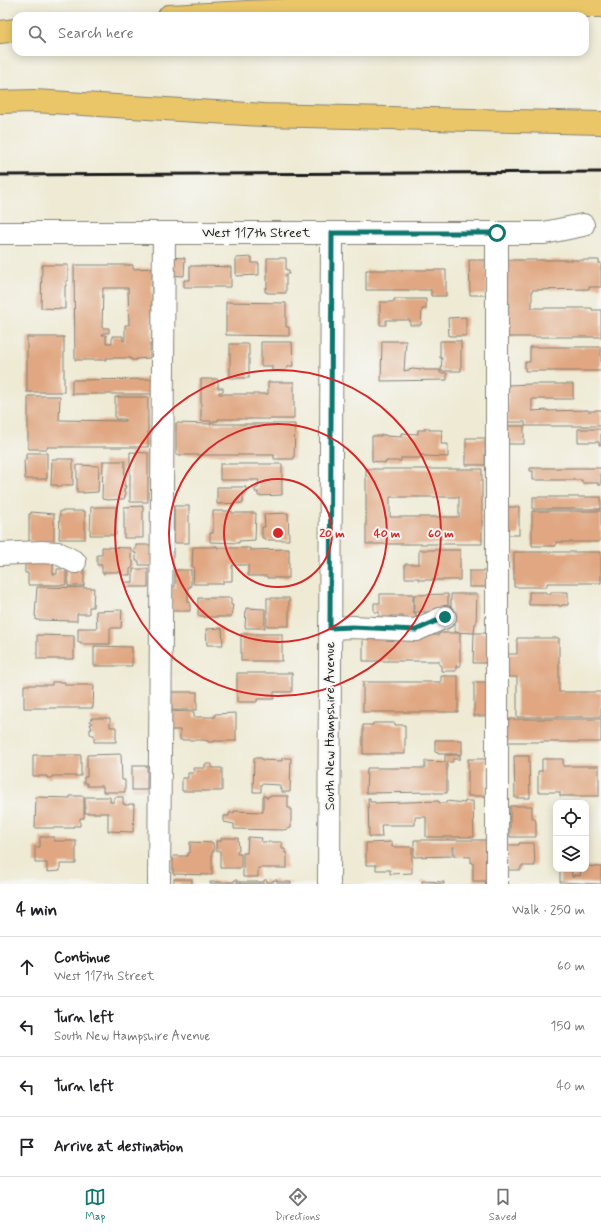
<!DOCTYPE html>
<html lang="en">
<head>
<meta charset="utf-8">
<style>
	:root { --surface:#fff; --page:#f6f6f6; --text:#202124; --muted:#757577; --line:#e0e0e0; --accent:#0f766e }
	body { margin:0; font-family:Mynerve,sans-serif; background:var(--page); color:var(--text) }
	.controls { position:absolute; right:12px; bottom:12px; display:grid; overflow:hidden; border-radius:8px; box-shadow:0 2px 10px #0003 }
	.controls button { width:36px; height:36px; display:grid; place-items:center; padding:0; border:0; border-bottom:1px solid var(--line); background:var(--surface); color:var(--text); font:20px sans-serif }
	.stop { position:absolute; width:12px; height:12px; margin:-9px; border:3px solid #0f766e; border-radius:50%; background:#fff }
	.stop.end { background:#0f766e; border-color:#fff; box-shadow:0 1px 4px #0008 }
	.list { margin:0; padding:0; list-style:none }
	h2 { display:flex; justify-content:space-between; align-items:center; height:52px; margin:0; padding:0 16px; font-size:17px }
	h2 small { font-size:13px; font-weight:400; color:var(--muted) }
	.list li { display:grid; grid-template-columns:26px 1fr auto; gap:12px; align-items:center; box-sizing:border-box; height:60px; padding:0 16px; border-top:1px solid var(--line) }
	.list b { display:block; font-size:15px; white-space:nowrap }
	.list p { margin:0; font-size:13px; white-space:nowrap; color:var(--muted) }
	.list em { font-size:13px; font-style:normal; color:var(--muted) }
	.icon { flex:none; width:22px; height:22px; fill:none; stroke:currentColor; stroke-width:2; stroke-linecap:round; stroke-linejoin:round }
	.map { position:relative; flex:none; width:601px; height:884px; overflow:hidden }
	.search { position:absolute; background:var(--surface); box-shadow:0 2px 10px #0003; left:12px; right:12px; top:12px; height:44px; display:flex; align-items:center; gap:10px; box-sizing:border-box; padding:0 14px; border-radius:12px; color:var(--muted); font-size:15px }
	.sheet { height:292px; background:var(--surface) }
	nav { display:flex; justify-content:space-around; align-items:center; box-sizing:border-box; height:56px; border-top:1px solid var(--line); background:var(--surface); font-size:11px; color:var(--muted) }
	nav a { display:grid; justify-items:center; gap:2px }
	nav .on { color:var(--accent) }
	.map>svg:first-child { display:block }
	.building { fill:#e0a782; fill-rule:evenodd }
	.lines { fill:none; stroke-linecap:round; stroke-linejoin:round }
	.minor-casing { stroke:#858378; stroke-width:24 }
	.highway-casing { stroke:#858378; stroke-width:24 }
	.minor { stroke:#fff; stroke-width:22 }
	.highway { stroke:#eac669; stroke-width:22 }
	.rail { stroke:#1c1c1c; stroke-width:3 }
	.route { stroke:#0f766e; stroke-width:5 }
	.ring { fill:none; stroke:#d62828; stroke-width:2 }
	.labels { text-anchor:middle; dominant-baseline:central; stroke-width:4; stroke-linejoin:round; paint-order:stroke }
	.street-label { font-size:14px; fill:#1c1c1c; stroke:#f6f6f2 }
	.centre { fill:#d62828; stroke:#f6f6f2; stroke-width:2 }
	.ring-label { font-size:12px; text-anchor:middle; font-weight:bold; fill:#d62828; stroke:#f6f6f2; stroke-width:4; stroke-linejoin:round; paint-order:stroke }
</style>
</head>
<body>
<div class="map">
<svg width="601" height="884" viewBox="0 0 601 884">
	<rect width="100%" height="100%" fill="#f6f6f2"/>
	<filter id="ink" filterUnits="userSpaceOnUse"><feTurbulence type="fractalNoise" baseFrequency=".025" numOctaves="2"/><feDisplacementMap in="SourceGraphic" scale="8" xChannelSelector="R" yChannelSelector="G"/><feConvolveMatrix kernelMatrix="1 2 1 2 8 2 1 2 1" color-interpolation-filters="sRGB"/></filter>
	<filter id="wash" filterUnits="userSpaceOnUse"><feTurbulence type="fractalNoise" baseFrequency=".012" numOctaves="4" result="noise"/><feDisplacementMap in="SourceGraphic" scale="16" xChannelSelector="R" yChannelSelector="G"/><feGaussianBlur stdDeviation="0.9" result="paint"/><feColorMatrix in="noise" values="0 0 0 0 0 0 0 0 0 0 0 0 0 0 0 0 0 1.4 0 .05"/><feComposite in="paint" operator="in"/></filter>
	<g filter="url(#wash)">
		<rect width="100%" height="100%" fill="#eeead4"/>
		<g id="blocks">
			<g class="building">
				<path d="M167,257L185,258L184,276L167,275Z"/>
				<path d="M252,257V263H259V275L236,276V258Z"/>
				<path d="M267,258H286V270H289V274H286V293H267V292H265V288H267Z"/>
				<path d="M469,260H487V295H470Z"/>
				<path d="M503,260H599V263H601V287H589V289L532,290V308H592V310H601V337H503Z"/>
				<path d="M42,265H68V281H66V286H65V309L41,308Z"/>
				<path d="M74,265H133V269L152,268V344H150V358L136,359V360H131V358H106V360H75ZM103,288H128L129,325H125V341H123V336H112V343H106V335H102L103,333H109V328H102Z"/>
				<path d="M201,265H202V266L231,267V287H184V280H190V266H201Z"/>
				<path d="M366,270H446V296H431V290H366Z"/>
				<path d="M394,299H426V309H422L421,325H410V320H386V325H380V302H394Z"/>
				<path d="M226,302L286,303V327H289V336L226,335Z"/>
				<path d="M466,317V336H449L448,318Z"/>
				<rect x="27" y="337" width="37" height="55"/>
				<path d="M382,341H406L404,371L413,369L421,370V369H424V370H440V373H447V380L381,381Z"/>
				<path d="M440,341H461V371H441L442,358H440Z"/>
				<path d="M261,342H292L293,366H289L285,371H272V366H261Z"/>
				<rect x="230" y="344" width="19" height="34"/>
				<path d="M530,347H601V371H525V362H530Z"/>
				<path d="M154,379V394H72V380Z"/>
				<path d="M201,379H218V388H223V392H219V394H268V382H294V419H218V421H213V424H295L294,459H274V455H176V423L211,424V421H201Z"/>
				<path d="M531,384H573V399H532V411L548,410V411L588,410V411H595V410H601V426H525V422H508V385Z"/>
				<path d="M28,396H60L59,420L125,421V419H115V397H148V447H47V449H29L28,448Z"/>
				<rect x="506" y="426" width="18" height="18"/>
				<path d="M425,428H429V430H442L441,444H448V457L424,456V455H421V458H401V461H386V463L372,461V436H381V435H386V436L401,437V433L418,434V430H425Z"/>
				<path d="M578,429H601V445H599V442H578Z"/>
				<rect x="466" y="438" width="19" height="27"/>
				<path d="M130,452L148,453V502H130Z"/>
				<path d="M26,453H47V479H25L24,460H26Z"/>
				<path d="M52,459H73V485H62V486H57V485H51Z"/>
				<path d="M103,461H125L124,486H126L125,489H124V493H126L124,499L108,500L102,499Z"/>
				<path d="M220,464H282V495L258,496V492H255V488H258L259,480H220Z"/>
				<path d="M77,465L99,466L98,492L83,493V492H77Z"/>
				<path d="M530,468H601V485H598V483H582V480H533V471H530Z"/>
				<path d="M366,469H482V544H366ZM390,497H459V517H390Z"/>
				<path d="M217,487H246V494H243V503L217,504Z"/>
				<rect x="533" y="497" width="68" height="12"/>
				<path d="M143,506V538H124V507Z"/>
				<rect x="174" y="506" width="15" height="37"/>
				<path d="M91,507H116V535H90Z"/>
				<rect x="503" y="507" width="16" height="28"/>
				<path d="M60,511H85V539H59Z"/>
				<path d="M213,511H232V513H256L255,540L239,541V543L210,542V533H213Z"/>
				<path d="M532,511H601V540H599V542H556V546H532Z"/>
				<path d="M31,512L54,514V542H29V514H31Z"/>
				<path d="M288,513L289,540H265V538H262V527H265L264,514Z"/>
				<path d="M136,545H152V565H139V561H136V553H134V549H136Z"/>
				<path d="M215,546H217V548H250V550L289,549V578H267V576H248V565H232V581H223V584H193L194,567H192L193,547H215Z"/>
				<path d="M102,547L131,548V560L133,561V567L130,569V575H122V572H104V574L102,573V565H97V555H102Z"/>
				<path d="M419,550H460V580H419V578H405V564H419Z"/>
				<path d="M514,552H601V583H547V587H514Z"/>
				<path d="M53,554V574H57V569H66V585H28V573H25V556Z"/>
				<rect x="68" y="568" width="16" height="18"/>
				<path d="M133,569H148V587H126V582H133Z"/>
				<path d="M175,570H191V587H188V603L190,602V611H172L171,587H175Z"/>
				<rect x="469" y="571" width="18" height="16"/>
				<path d="M37,587L94,588L93,607H89V614H77V621L36,620V616H35Z"/>
				<path d="M529,592H546V594H551V592H568V605H562V606H559V605H529Z"/>
				<path d="M380,594H413V613H416V618L403,619V616H391V619H379V612H374V603H380Z"/>
				<path d="M448,594V612H414V595Z"/>
				<path d="M451,594H477L476,624H475L474,633H490V663H473L474,633L455,632V624H451Z"/>
				<path d="M198,598H231V605H233L231,617H204V616H198Z"/>
				<rect x="267" y="598" width="22" height="28"/>
				<path d="M246,608L265,609V628H245Z"/>
				<path d="M122,610L121,628H110V644H81V642H78V628H97L96,611Z"/>
				<path d="M222,628L223,645H207L206,629Z"/>
				<path d="M439,633H460V666H456V671H441V665H439V661H363V635H439Z"/>
				<rect x="241" y="634" width="41" height="27"/>
				<path d="M37,635L74,636V659H37Z"/>
				<path d="M517,638H559V692H601V717H517V677H502V654H517Z"/>
				<path d="M94,646L132,647V666H94Z"/>
				<path d="M237,673H292V692H274V699H257V702H237Z"/>
				<path d="M441,676H458V712H363V682H441Z"/>
				<path d="M52,682H65V685H94L93,708H24V685H52Z"/>
				<rect x="474" y="682" width="17" height="34"/>
				<rect x="167" y="692" width="30" height="18"/>
				<path d="M164,711L194,712V717H215V714L236,713V741H214V742H208V741L203,740H180V730H170Z"/>
				<path d="M91,718H110V727H116V742H94V735H91L90,733V729H92L90,724H92V722H90V720H91Z"/>
				<rect x="501" y="719" width="100" height="23"/>
				<path d="M373,723H395V725H405V754H363V725H373Z"/>
				<path d="M435,740H462V754H438V753L435,752Z"/>
				<path d="M121,754L122,780H125V792H103V786H87V783H84V777H87V755Z"/>
				<path d="M33,755H81V776H52V778H47V776H33Z"/>
				<path d="M445,755H460V759H453V762H447V793H434V792L366,793L367,768H425V761L445,762Z"/>
				<path d="M514,756H529L530,798H515Z"/>
				<path d="M254,758H262V760L282,761V758H291L290,792H282V789H280V785L261,784V792H253Z"/>
				<rect x="468" y="759" width="18" height="37"/>
				<path d="M542,759H563V766H599V796H560V792H538V771H542Z"/>
				<path d="M205,764H212V768H222V791H182V778H188V773H194L193,768H205Z"/>
				<rect x="132" y="766" width="15" height="24"/>
				<path d="M70,796H84V818H80V826H73V828H35L36,797L70,798Z"/>
				<path d="M263,796H266V798H268V796H288V808H291V828L283,830L234,829V824L224,822V816H229V813H234V811L263,812Z"/>
				<path d="M85,797H110V802H114V797H123V804H125V805H129V804H134L133,832L108,831V813H85Z"/>
				<path d="M368,798H370V802H375V803L439,801V803H446V801L465,803V801H473L474,837H426V817H415V825H381L382,837H369Z"/>
				<path d="M510,806H532V818H535L536,823V837H510Z"/>
				<path d="M40,837H54V841H76V864H60V871L47,872V863H35V847H40Z"/>
				<path d="M248,837L262,838L261,842H282V849H285V853H287V868H258V877H243V853H247Z"/>
				<path d="M221,838H238L239,850H237V854H241V868H220V851H216V841H221Z"/>
				<path d="M414,840H490V881H473V863H471V857L454,856V847H452V856L414,857Z"/>
				<path d="M190,842L213,843L214,852H212V875L173,874V856H188V853H190Z"/>
				<path d="M392,842V847H412V873L390,874V870H376V865H366V843Z"/>
				<path d="M519,843H534L535,866H521V870H507L506,845H519Z"/>
				<path d="M586,866L601,867V884L560,882V869H572V877H574V875L580,876L581,869H586Z"/>
				<rect x="174" y="879" width="18" height="5"/>
				<path d="M234,880H237V882H264V880H267V882H273V880H277V882H291V884H210V882H234Z"/>
				<path d="M422,881L444,882V884H422Z"/>
			</g>
		</g>
	</g>
	<g filter="url(#ink)">
		<use href="#blocks" fill-opacity="0" stroke="#858378" stroke-width="1"/>
		<g class="lines">
			<defs>
				<g id="minor">
					<path d="M0,233H544L583,225"/>
					<path d="M497,233V884"/>
					<path d="M0,554L41,552L58,553L75,562"/>
					<path d="M330,628L352,627L416,630L445,617"/>
					<path d="M159,884L164,233"/>
					<path d="M329,884L332,233"/>
				</g>
				<g id="highway">
					<path d="M169,16L306,9L435,6H601"/>
					<path d="M0,32L16,30"/>
					<path d="M0,102L34,101L263,115L601,123"/>
				</g>
			</defs>
			<use href="#minor" class="minor-casing"/>
			<use href="#highway" class="highway-casing"/>
			<use href="#minor" class="minor"/>
			<use href="#highway" class="highway"/>
			<path class="rail" d="M0,175L601,172"/>
		</g>
	</g>
	<g class="lines" filter="url(#ink)">
		<path class="route" d="M445,617L416,630L352,627L330,628L332,233H497"/>
	</g>
	<g class="ring">
		<circle cx="278" cy="533" r="54"/>
		<circle cx="278" cy="533" r="109"/>
		<circle cx="278" cy="533" r="163"/>
	</g>
	<g class="labels">
		<g class="street-label">
			<text x="256" y="233">West 117th Street</text>
			<text transform="translate(330 726) rotate(-90)">South New Hampshire Avenue</text>
		</g>
	</g>
	<circle cx="278" cy="533" r="6" class="centre"/>
	<g class="ring-label">
		<text x="332" y="537">20 m</text>
		<text x="387" y="537">40 m</text>
		<text x="441" y="537">60 m</text>
	</g>
</svg>
<div class="controls">
<button><svg class="icon" aria-label="locate" viewBox="0 0 24 24"><circle cx="12" cy="12" r="6"/><path d="M12 2v4M12 18v4M2 12h4M18 12h4"/></svg></button>
<button><svg class="icon" aria-label="layers" viewBox="0 0 24 24"><path d="M12 4l9 5-9 5-9-5zM3 14l9 5 9-5"/></svg></button>
</div>
<div class="stop" style="left:497px;top:233px"></div>
<div class="stop end" style="left:445px;top:617px"></div>
<div class="search"><svg class="icon" aria-label="search" viewBox="0 0 24 24"><circle cx="10" cy="10" r="6"/><path d="M15 15l6 6"/></svg>Search here</div>
</div>
<section class="sheet">
<h2>4 min<small>Walk · 250 m</small></h2>
<ul class="list">
<li><svg class="icon" aria-label="ahead" viewBox="0 0 24 24"><path d="M12 20V5M6 11l6-6 6 6"/></svg><div><b>Continue</b><p>West 117th Street</p></div><em>60 m</em></li>
<li><svg class="icon" aria-label="left" viewBox="0 0 24 24"><path d="M17 20v-9H6M10 6l-5 5 5 5"/></svg><div><b>Turn left</b><p>South New Hampshire Avenue</p></div><em>150 m</em></li>
<li><svg class="icon" aria-label="left" viewBox="0 0 24 24"><path d="M17 20v-9H6M10 6l-5 5 5 5"/></svg><div><b>Turn left</b></div><em>40 m</em></li>
<li><svg class="icon" aria-label="arrive" viewBox="0 0 24 24"><path d="M6 21V4h12l-3 4 3 4H6"/></svg><div><b>Arrive at destination</b></div></li>
</ul>
</section>
<nav>
<a class="on"><svg class="icon" aria-label="map" viewBox="0 0 24 24"><path d="M3 6l6-2 6 2 6-2v14l-6 2-6-2-6 2zM9 4v14M15 6v14"/></svg>Map</a>
<a><svg class="icon" aria-label="directions" viewBox="0 0 24 24"><path d="M12 3l9 9-9 9-9-9zM9 14v-3h6M13 9l2 2-2 2"/></svg>Directions</a>
<a><svg class="icon" aria-label="saved" viewBox="0 0 24 24"><path d="M7 4h10v16l-5-4-5 4z"/></svg>Saved</a>
</nav>
</body>
</html>
